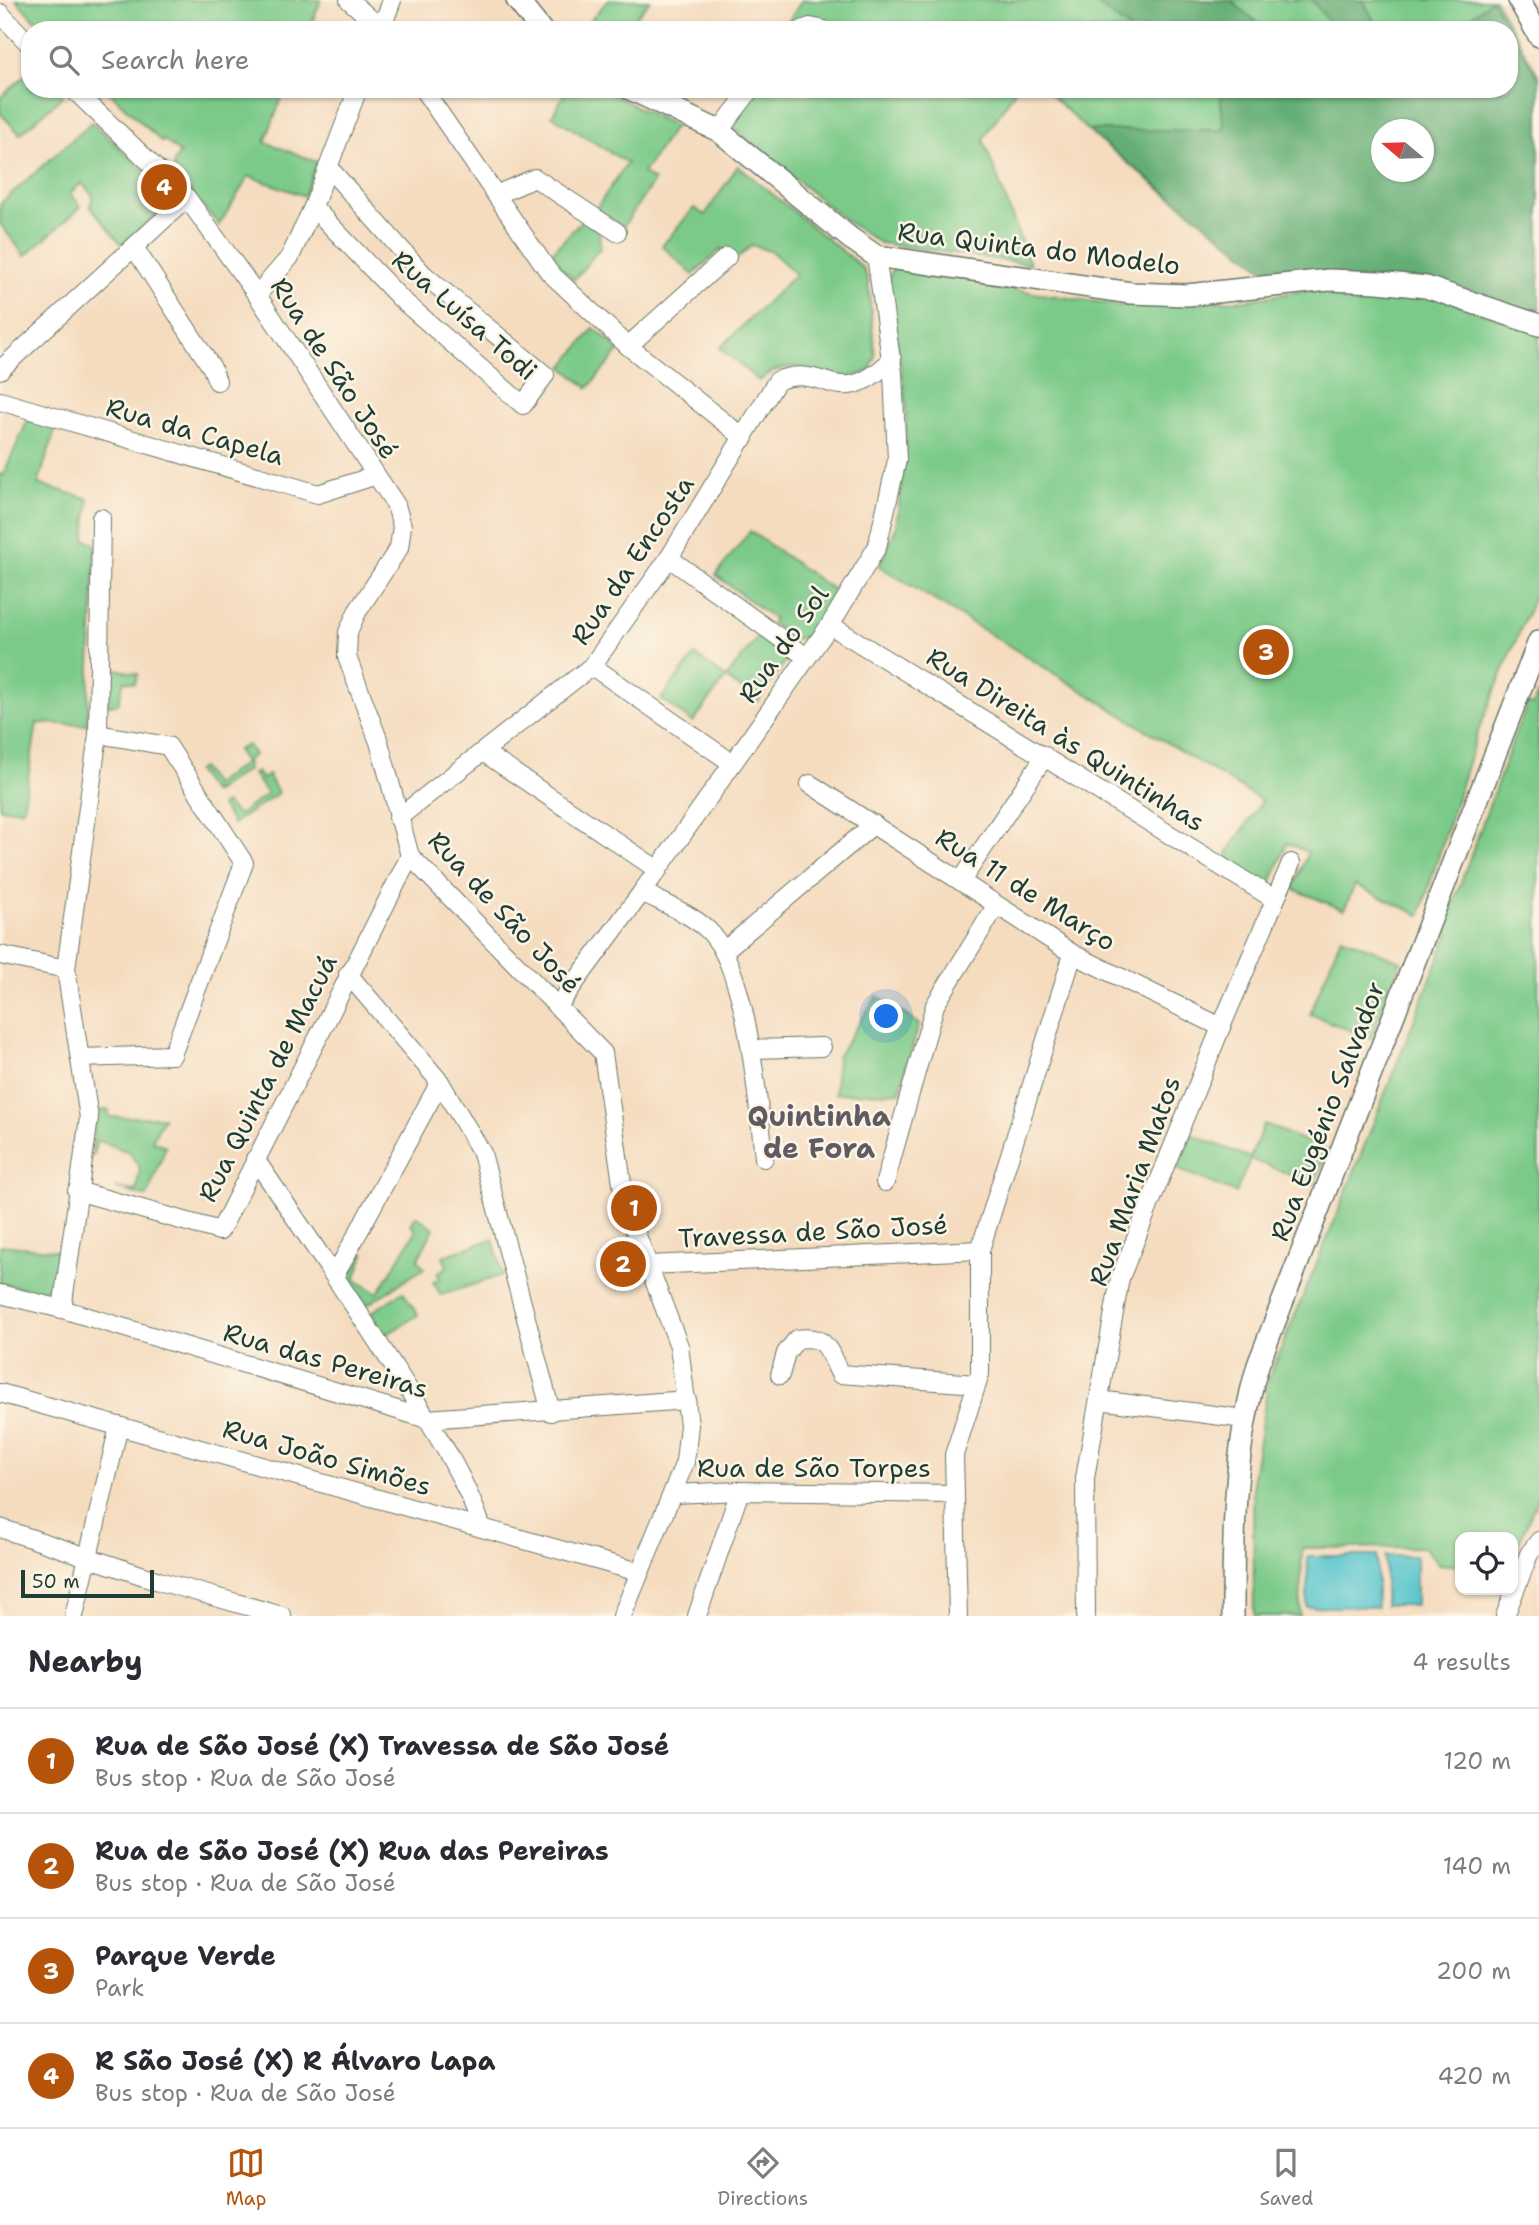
<!DOCTYPE html>
<html lang="en">
<head>
<meta charset="utf-8">
<style>
	:root { --surface:#fff; --page:#f7f7f7; --text:#2b2b33; --muted:#7c7c81; --line:#e1e1e2; --accent:#b45309 }
	body { margin:0; font-family:"Shantell Sans",sans-serif; background:var(--page); color:var(--text) }
	.controls { position:absolute; right:21px; bottom:21px; display:grid; overflow:hidden; border-radius:14px; box-shadow:0 2px 5px #0004 }
	.controls button { width:63px; height:63px; display:grid; place-items:center; padding:0; border:0; border-bottom:2px solid var(--line); background:var(--surface); color:var(--text); font:35px sans-serif }
	.compass { position:absolute; left:1371px; top:119px; width:63px; height:63px; border-radius:50%; background:var(--surface); box-shadow:0 2px 5px #0004; rotate:289deg }
	.scale { position:absolute; left:21px; bottom:18px; width:133px; box-sizing:border-box; padding-left:7px; border:4px solid #1f3d34; border-top:0; font-size:19px; line-height:24px; white-space:nowrap; color:#1f3d34; -webkit-text-stroke:5px #fcf5e5; paint-order:stroke }
	.you { position:absolute; left:887px; top:1017px; width:24px; height:24px; margin:-18px; border:5px solid #fff; border-radius:50%; background:#1a73e8; box-shadow:0 0 0 10px #1a73e833 }
	.badge { display:grid; place-items:center; width:46px; height:46px; border-radius:50%; background:var(--accent); color:#fff; font-size:23px; font-weight:700 }
	.pin { position:absolute; translate:-50% -50%; border:4px solid #fff; box-shadow:0 2px 7px #0006 }
	.list { margin:0; padding:0; list-style:none }
	h2 { display:flex; justify-content:space-between; align-items:center; height:91px; margin:0; padding:0 28px; font-size:30px }
	h2 small { font-size:23px; font-weight:400; color:var(--muted) }
	.list li { display:grid; grid-template-columns:46px 1fr auto; gap:21px; align-items:center; box-sizing:border-box; height:105px; padding:0 28px; border-top:2px solid var(--line) }
	.list b { display:block; font-size:26px; white-space:nowrap }
	.list p { margin:0; font-size:23px; white-space:nowrap; color:var(--muted) }
	.list em { font-size:23px; font-style:normal; color:var(--muted) }
	.icon { flex:none; width:38px; height:38px; fill:none; stroke:currentColor; stroke-width:2; stroke-linecap:round; stroke-linejoin:round }
	.map { position:relative; flex:none; width:1539px; height:1616px; overflow:hidden }
	.search { position:absolute; background:var(--surface); box-shadow:0 2px 5px #0004; left:21px; right:21px; top:21px; height:77px; display:flex; align-items:center; gap:18px; box-sizing:border-box; padding:0 24px; border-radius:28px; color:var(--muted); font-size:26px }
	.sheet { height:511px; background:var(--surface) }
	nav { display:flex; justify-content:space-around; align-items:center; box-sizing:border-box; height:98px; border-top:2px solid var(--line); background:var(--surface); font-size:19px; color:var(--muted) }
	nav a { display:grid; justify-items:center; gap:4px }
	nav .on { color:var(--accent) }
	.map>svg:first-child { display:block }
	.green { fill:#7bca89; stroke:#4d845e; stroke-width:2; fill-rule:evenodd }
	.forest { fill:#64ae75; stroke:#427654; stroke-width:2; fill-rule:evenodd }
	.water { fill:#59c6ce; stroke:#3c8281; stroke-width:2 }
	.lines { fill:none; stroke-linecap:round; stroke-linejoin:round }
	.minor-casing { stroke:#6a7565; stroke-width:20 }
	.tertiary-casing { stroke:#6a7565; stroke-width:24 }
	.minor { stroke:#fff; stroke-width:18 }
	.tertiary { stroke:#fff; stroke-width:21 }
	.labels { text-anchor:middle; dominant-baseline:central; stroke-width:5; stroke-linejoin:round; paint-order:stroke }
	.street-label { font-size:26px; fill:#1f3d34; stroke:#fcf5e5 }
	.neighbourhood-label { font-size:28px; font-weight:bold; fill:#605a63; stroke:#fcf5e5 }
</style>
</head>
<body>
<div class="map">
<svg width="1539" height="1616" viewBox="0 0 1539 1616">
	<rect width="100%" height="100%" fill="#fcf5e5"/>
	<filter id="ink" filterUnits="userSpaceOnUse"><feTurbulence type="fractalNoise" baseFrequency=".0143" numOctaves="2"/><feDisplacementMap in="SourceGraphic" scale="14" xChannelSelector="R" yChannelSelector="G"/><feConvolveMatrix kernelMatrix="1 2 1 2 8 2 1 2 1" color-interpolation-filters="sRGB"/></filter>
	<filter id="wash" filterUnits="userSpaceOnUse"><feTurbulence type="fractalNoise" baseFrequency=".00686" numOctaves="4" result="noise"/><feDisplacementMap in="SourceGraphic" scale="28" xChannelSelector="R" yChannelSelector="G"/><feGaussianBlur stdDeviation="1.57" result="paint"/><feColorMatrix in="noise" values="0 0 0 0 0 0 0 0 0 0 0 0 0 0 0 0 0 1.4 0 .05"/><feComposite in="paint" operator="in"/></filter>
	<g filter="url(#wash)">
		<rect width="100%" height="100%" fill="#f5dcbf"/>
		<g class="green">
			<path d="M16,0H321L309,30H44Z"/>
			<path d="M608,0H650L625,30H582Z"/>
			<path d="M802,0H1495L1539,76V315L1170,197L1087,130L1045,89H1509V30H783ZM1382,130H1424V172H1382Z"/>
			<path d="M30,71V89H57L63,96L20,134L0,113V98Z"/>
			<path d="M106,89H285L265,142L317,162L304,196L249,176L219,225L174,173V162L180,153L164,140L162,142Z"/>
			<path d="M567,89H601L675,126L643,173L654,181L623,227L596,209L627,163L552,116Z"/>
			<path d="M744,89H1016L983,139L1030,264L880,243L846,221L724,120Z"/>
			<path d="M92,122L158,184C166,193 167,200 161,210L122,245L90,206L93,196L82,183L70,193L81,207L25,256L0,224V204Z"/>
			<path d="M738,166L863,268L868,280L875,357L870,371C863,373 855,377 848,377C815,378 793,352 759,381L720,348L796,274L772,252L752,245L733,262L721,249L693,275L662,246L694,208L705,215Z"/>
			<path d="M583,219L599,230L600,248L574,280L549,256Z"/>
			<path d="M909,267L1034,293L1118,305L1249,300L1327,286L1429,294L1539,332V585L1477,734L1420,915L1355,885L1344,910L1293,889L1308,852L1287,843L1269,888L1224,858L1262,801L879,566L896,528L906,444V403L888,282L892,270Z"/>
			<path d="M594,328L620,350L588,388L563,367Z"/>
			<path d="M28,420L56,428L38,484L89,499L85,539L96,545L87,725L37,723L23,809H0V474L3,475Z"/>
			<path d="M750,531L839,594L805,637L794,639L771,623L774,619L716,575Z"/>
			<path d="M761,633L785,651L787,659L758,701L726,678L693,722L661,699L695,655L726,678Z"/>
			<path d="M108,667L138,674L135,683L124,681L118,704L107,705Z"/>
			<path d="M1538,692L1539,1496L1514,1553L1513,1537H1460V1566L1438,1564L1424,1547L1302,1548L1300,1616H1254L1253,1478L1269,1377L1335,1220L1449,932L1444,929L1516,732L1528,703L1533,705Z"/>
			<path d="M248,745L254,755L246,761L248,769L212,794L215,790L211,791L196,771L201,768L214,785L245,763L237,750Z"/>
			<path d="M257,772L262,779L268,775L278,793L233,824L221,806L225,803L238,815L267,794L253,774Z"/>
			<path d="M1341,937L1401,961L1371,1039L1310,1014Z"/>
			<path d="M877,996L919,1024L900,1092L835,1094L837,1057Z"/>
			<path d="M95,1110H109V1117H164L152,1141L166,1146L147,1197L115,1188L136,1191L140,1168L129,1152L97,1140L92,1158Z"/>
			<path d="M1264,1124L1327,1150L1314,1184L1250,1159L1236,1193L1177,1169L1191,1134L1250,1158Z"/>
			<path d="M416,1216L434,1228L418,1259L424,1268L365,1306L347,1278L359,1252L364,1254L355,1280L378,1293L416,1231L411,1224Z"/>
			<path d="M493,1239L503,1275L441,1295L433,1282L440,1279L437,1273L447,1267L443,1256Z"/>
			<path d="M0,1245L61,1251L57,1285L37,1291L0,1283Z"/>
			<path d="M403,1292L418,1315L384,1336L370,1313Z"/>
		</g>
		<g class="forest">
			<path d="M1091,0H1230L1266,30H1131Z"/>
			<path d="M1312,0H1363L1379,30H1335Z"/>
			<path d="M1492,0L1539,79V316L1425,279L1278,281L1087,130H1224L1220,94L1213,89H1509V30H1454ZM1382,130H1424V172H1382Z"/>
		</g>
		<g class="water">
			<path d="M1308,1556H1377V1607H1307Z"/>
			<rect x="1385" y="1556" width="31" height="49"/>
		</g>
	</g>
	<g filter="url(#ink)">
		<g class="lines">
			<defs>
				<g id="minor">
					<path d="M349,0L383,30"/>
					<path d="M0,13L30,45"/>
					<path d="M381,30L392,0"/>
					<path d="M802,30L810,27L825,30"/>
					<path d="M73,89L187,198L257,295L396,505L402,526L399,548L357,612L348,632L347,657L379,742L410,856L603,1053L625,1204L679,1346L689,1425L685,1462L622,1616"/>
					<path d="M423,89L549,272L628,346L744,438"/>
					<path d="M719,131L751,89"/>
					<path d="M496,195L535,178L617,232"/>
					<path d="M313,207L401,299L523,405L545,375L423,274L328,167"/>
					<path d="M134,247L212,368L217,381"/>
					<path d="M257,295L290,257L313,207L358,89"/>
					<path d="M628,346L727,257"/>
					<path d="M0,370L187,198"/>
					<path d="M0,401L318,494L374,476"/>
					<path d="M669,558L805,656"/>
					<path d="M830,625L1274,899"/>
					<path d="M592,666L732,763"/>
					<path d="M483,752L658,870"/>
					<path d="M810,784L1073,954L1221,1027"/>
					<path d="M398,818L592,666L669,558L777,381C828,361 836,415 892,359"/>
					<path d="M961,881L1045,756"/>
					<path d="M642,892C663,903 691,914 708,930C748,968 758,1102 764,1158"/>
					<path d="M725,950L874,824"/>
					<path d="M0,955L66,969"/>
					<path d="M348,974L440,1082L482,1153L551,1412"/>
					<path d="M557,1007L642,892L830,625L877,547L897,460L893,373L876,256"/>
					<path d="M752,1049L822,1047"/>
					<path d="M80,1058L172,1055L244,863L168,746L98,734"/>
					<path d="M255,1159C304,1230 351,1301 398,1373C430,1424 463,1471 482,1528"/>
					<path d="M885,1182L935,1005L996,906"/>
					<path d="M77,1191L220,1231L410,856"/>
					<path d="M648,1265L980,1250"/>
					<path d="M335,1275L440,1082"/>
					<path d="M0,1294L62,1309L427,1419L687,1400"/>
					<path d="M62,1309L89,1118L66,969L98,734L101,518"/>
					<path d="M780,1375L786,1353L797,1339C828,1334 828,1351 840,1374L977,1384"/>
					<path d="M0,1393L639,1572"/>
					<path d="M1099,1400L1244,1419"/>
					<path d="M674,1494L740,1491L954,1494"/>
					<path d="M0,1528L159,1581L282,1616"/>
					<path d="M74,1616L119,1426"/>
					<path d="M697,1616L740,1491"/>
					<path d="M958,1616L954,1455L980,1374V1250L1073,954"/>
					<path d="M1086,1616L1085,1478L1120,1278L1221,1027L1291,863"/>
					<path d="M1505,1616L1529,1554L1539,1541"/>
				</g>
				<g id="tertiary">
					<path d="M517,0L541,30"/>
					<path d="M1519,0L1539,36"/>
					<path d="M630,89L719,131L850,238L876,256L1131,293L1187,295L1329,280L1378,282L1426,287L1539,325"/>
					<path d="M1233,1616C1233,1530 1234,1448 1258,1365L1539,641"/>
				</g>
			</defs>
			<use href="#minor" class="minor-casing"/>
			<use href="#tertiary" class="tertiary-casing"/>
			<use href="#minor" class="minor"/>
			<use href="#tertiary" class="tertiary"/>
		</g>
	</g>
	<g class="labels">
		<g class="street-label">
			<text transform="translate(1039 248) rotate(7)">Rua Quinta do Modelo</text>
			<text transform="translate(465 315) rotate(41)">Rua Luísa Todi</text>
			<text transform="translate(335 368) rotate(57)">Rua de São José</text>
			<text transform="translate(195 431) rotate(16)">Rua da Capela</text>
			<text transform="translate(632 560) rotate(-56)">Rua da Encosta</text>
			<text transform="translate(783 644) rotate(-55)">Rua do Sol</text>
			<text transform="translate(1066 739) rotate(32)">Rua Direita às Quintinhas</text>
			<text transform="translate(1026 889) rotate(32)">Rua 11 de Março</text>
			<text transform="translate(505 912) rotate(47)">Rua de São José</text>
			<text transform="translate(267 1078) rotate(-63)">Rua Quinta de Macuá</text>
			<text transform="translate(1327 1111) rotate(-69)">Rua Eugénio Salvador</text>
			<text transform="translate(1134 1181) rotate(-70)">Rua Maria Matos</text>
			<text transform="translate(813 1231) rotate(-3)">Travessa de São José</text>
			<text transform="translate(326 1360) rotate(16)">Rua das Pereiras</text>
			<text transform="translate(327 1457) rotate(16)">Rua João Simões</text>
			<text x="814" y="1467">Rua de São Torpes</text>
		</g>
		<g class="neighbourhood-label">
			<text x="819" y="1116">Quintinha<tspan x="819" dy="32">de Fora</tspan></text>
		</g>
	</g>
</svg>
<div class="controls">
<button><svg class="icon" aria-label="locate" viewBox="0 0 24 24"><circle cx="12" cy="12" r="6"/><path d="M12 2v4M12 18v4M2 12h4M18 12h4"/></svg></button>
</div>
<svg class="compass" viewBox="-18 -18 36 36"><path d="M0-13l5 13h-10z" fill="#e53935"/><path d="M0 13l5-13h-10z" fill="#7c7c81"/></svg>
<div class="scale">50 m</div>
<div class="you"></div>
<div class="pin badge" style="left:634px;top:1208px">1</div>
<div class="pin badge" style="left:623px;top:1264px">2</div>
<div class="pin badge" style="left:1266px;top:652px">3</div>
<div class="pin badge" style="left:164px;top:187px">4</div>
<div class="search"><svg class="icon" aria-label="search" viewBox="0 0 24 24"><circle cx="10" cy="10" r="6"/><path d="M15 15l6 6"/></svg>Search here</div>
</div>
<section class="sheet">
<h2>Nearby<small>4 results</small></h2>
<ul class="list">
<li><span class="badge">1</span><div><b>Rua de São José (X) Travessa de São José</b><p>Bus stop · Rua de São José</p></div><em>120 m</em></li>
<li><span class="badge">2</span><div><b>Rua de São José (X) Rua das Pereiras</b><p>Bus stop · Rua de São José</p></div><em>140 m</em></li>
<li><span class="badge">3</span><div><b>Parque Verde</b><p>Park</p></div><em>200 m</em></li>
<li><span class="badge">4</span><div><b>R São José (X) R Álvaro Lapa</b><p>Bus stop · Rua de São José</p></div><em>420 m</em></li>
</ul>
</section>
<nav>
<a class="on"><svg class="icon" aria-label="map" viewBox="0 0 24 24"><path d="M3 6l6-2 6 2 6-2v14l-6 2-6-2-6 2zM9 4v14M15 6v14"/></svg>Map</a>
<a><svg class="icon" aria-label="directions" viewBox="0 0 24 24"><path d="M12 3l9 9-9 9-9-9zM9 14v-3h6M13 9l2 2-2 2"/></svg>Directions</a>
<a><svg class="icon" aria-label="saved" viewBox="0 0 24 24"><path d="M7 4h10v16l-5-4-5 4z"/></svg>Saved</a>
</nav>
</body>
</html>
